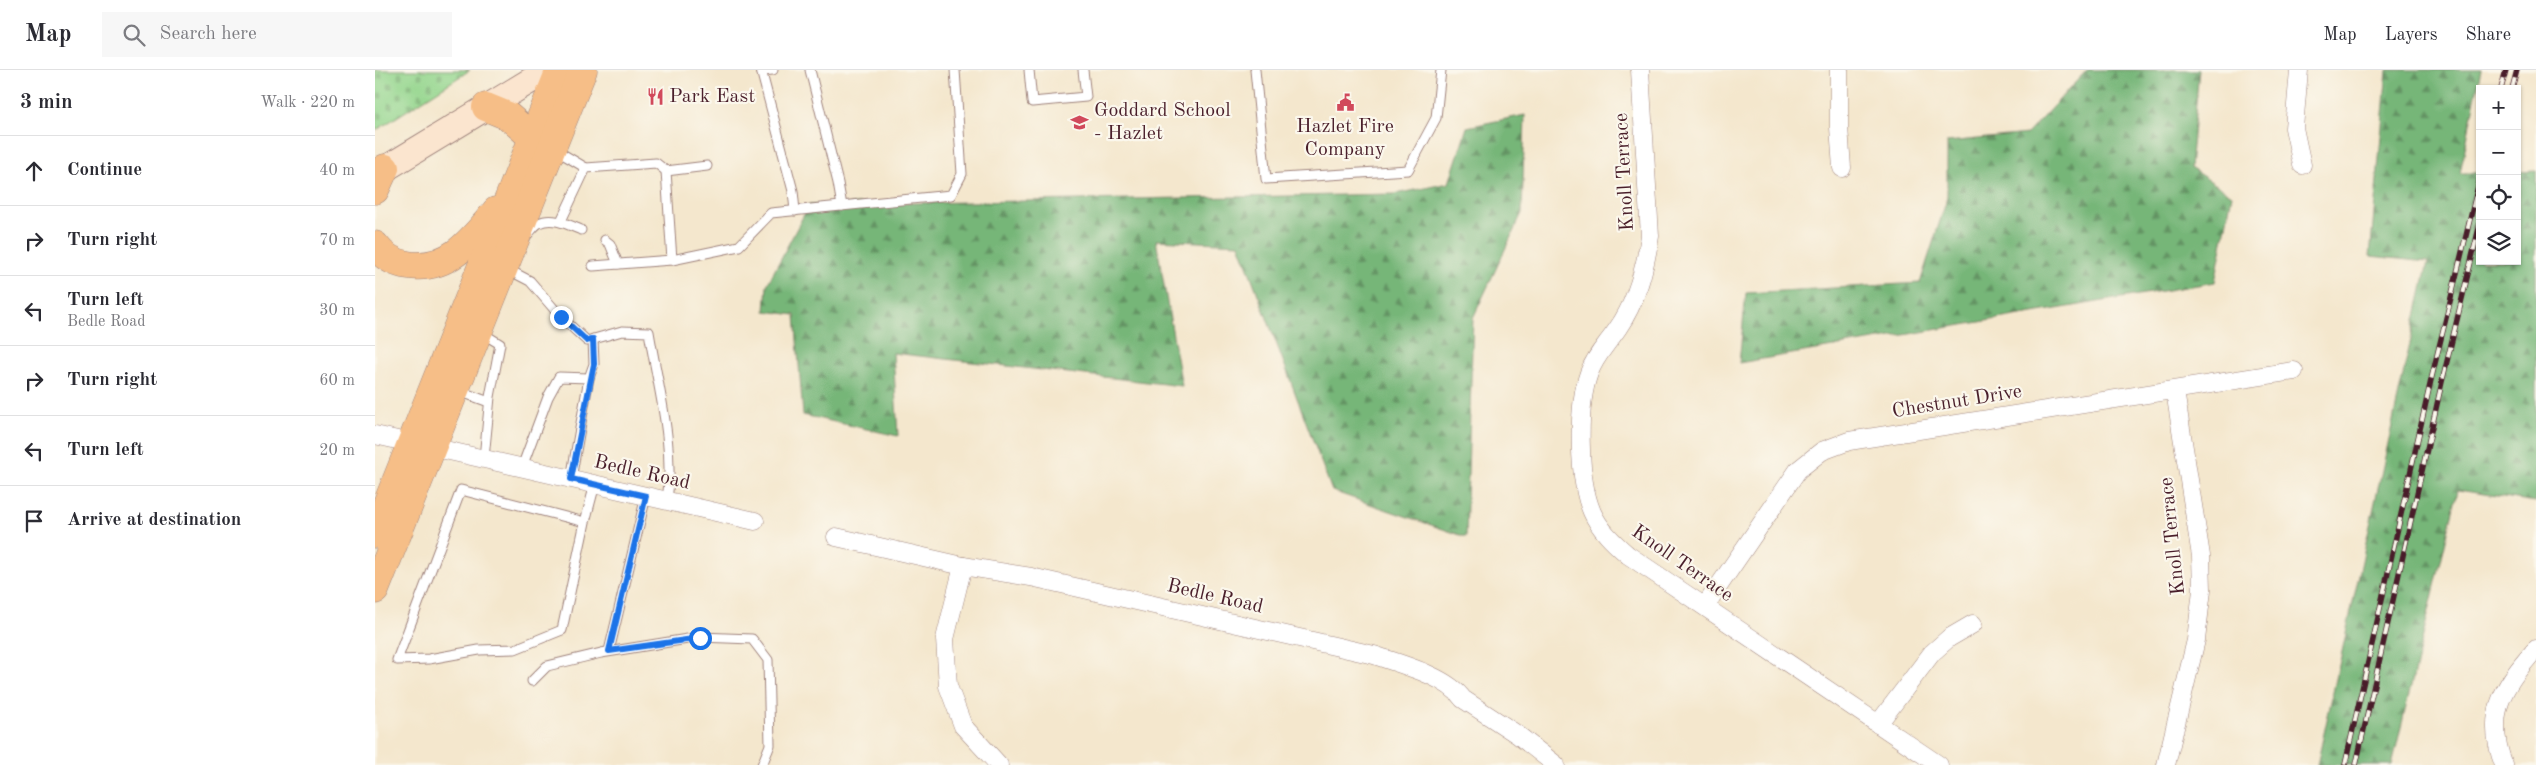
<!DOCTYPE html>
<html lang="en">
<head>
<meta charset="utf-8">
<style>
	:root { --surface:#fff; --page:#f7f7f7; --text:#2b2b33; --muted:#7c7c81; --line:#e1e1e2 }
	body { margin:0; font-family:"Old Standard TT",serif; background:var(--page); color:var(--text) }
	.controls { position:absolute; right:15px; top:15px; display:grid; overflow:hidden; border-radius:0px; box-shadow:0 1px 4px #0004 }
	.controls button { width:45px; height:45px; display:grid; place-items:center; padding:0; border:0; border-bottom:1px solid var(--line); background:var(--surface); color:var(--text); font:25px sans-serif }
	.stop { position:absolute; width:15px; height:15px; margin:-11px; border:4px solid #1a73e8; border-radius:50%; background:#fff }
	.stop.end { background:#1a73e8; border-color:#fff; box-shadow:0 1px 5px #0008 }
	.list { margin:0; padding:0; list-style:none }
	h2 { display:flex; justify-content:space-between; align-items:center; height:65px; margin:0; padding:0 20px; font-size:21px }
	h2 small { font-size:16px; font-weight:400; color:var(--muted) }
	.list li { display:grid; grid-template-columns:32px 1fr auto; gap:15px; align-items:center; box-sizing:border-box; height:70px; padding:0 20px; border-top:1px solid var(--line) }
	.list b { display:block; font-size:19px; white-space:nowrap }
	.list p { margin:0; font-size:16px; white-space:nowrap; color:var(--muted) }
	.list em { font-size:16px; font-style:normal; color:var(--muted) }
	.icon { flex:none; width:28px; height:28px; fill:none; stroke:currentColor; stroke-width:2; stroke-linecap:round; stroke-linejoin:round }
	.map { position:relative; flex:none; width:2161px; height:695px; overflow:hidden }
	header { display:flex; align-items:center; gap:30px; box-sizing:border-box; height:70px; padding:0 25px; background:var(--surface); border-bottom:1px solid var(--line) }
	header strong { font-size:24px }
	nav { display:flex; gap:28px; margin-inline-start:auto; font-size:18px }
	.search { width:350px; height:45px; background:var(--page); display:flex; align-items:center; gap:12px; box-sizing:border-box; padding:0 18px; border-radius:0px; color:var(--muted); font-size:19px }
	main { display:flex }
	aside { flex:1; background:var(--surface) }
	.map>svg:first-child { display:block }
	.forest { fill:url(#forest-firs); stroke:#606a52 }
	.cemetery { fill:url(#cemetery-stones); stroke:#6e7a5c }
	.lines { fill:none; stroke-linecap:round; stroke-linejoin:round }
	.lane-casing { stroke:#9f837c; stroke-width:11 }
	.street-casing { stroke:#9f837c; stroke-width:19 }
	.secondary-casing { stroke:#9f837c; stroke-width:27 }
	.highway-casing { stroke:#9f837c; stroke-width:29 }
	.lane { stroke:#fff; stroke-width:9 }
	.street { stroke:#fff; stroke-width:18 }
	.secondary { stroke:#fbe5cf; stroke-width:25 }
	.highway { stroke:#f6be87; stroke-width:28 }
	.rail-casing { stroke:#4a1f2b; stroke-width:5.5 }
	.rail { stroke:#fbf7ec; stroke-width:4; stroke-dasharray:11; stroke-linecap:butt }
	.route { stroke:#1a73e8; stroke-width:6 }
	.labels { text-anchor:middle; dominant-baseline:central; stroke-width:4.5; stroke-linejoin:round; paint-order:stroke }
	.poi-label { font-size:20px; fill:#4a1f2b; stroke:#fbf7ec; text-anchor:start }
	.street-label { font-size:20px; fill:#4a1f2b; stroke:#fbf7ec }
</style>
</head>
<body>
<header>
<strong>Map</strong>
<div class="search"><svg class="icon" aria-label="search" viewBox="0 0 24 24"><circle cx="10" cy="10" r="6"/><path d="M15 15l6 6"/></svg>Search here</div>
<nav><a>Map</a><a>Layers</a><a>Share</a></nav>
</header>
<main>
<aside>
<h2>3 min<small>Walk · 220 m</small></h2>
<ul class="list">
<li><svg class="icon" aria-label="ahead" viewBox="0 0 24 24"><path d="M12 20V5M6 11l6-6 6 6"/></svg><div><b>Continue</b></div><em>40 m</em></li>
<li><svg class="icon" aria-label="right" viewBox="0 0 24 24"><path d="M7 20v-9h11M14 6l5 5-5 5"/></svg><div><b>Turn right</b></div><em>70 m</em></li>
<li><svg class="icon" aria-label="left" viewBox="0 0 24 24"><path d="M17 20v-9H6M10 6l-5 5 5 5"/></svg><div><b>Turn left</b><p>Bedle Road</p></div><em>30 m</em></li>
<li><svg class="icon" aria-label="right" viewBox="0 0 24 24"><path d="M7 20v-9h11M14 6l5 5-5 5"/></svg><div><b>Turn right</b></div><em>60 m</em></li>
<li><svg class="icon" aria-label="left" viewBox="0 0 24 24"><path d="M17 20v-9H6M10 6l-5 5 5 5"/></svg><div><b>Turn left</b></div><em>20 m</em></li>
<li><svg class="icon" aria-label="arrive" viewBox="0 0 24 24"><path d="M6 21V4h12l-3 4 3 4H6"/></svg><div><b>Arrive at destination</b></div></li>
</ul>
</aside>
<div class="map">
<svg width="2161" height="695" viewBox="0 0 2161 695">
	<defs>
		<pattern id="forest-firs" width="22" height="20" patternUnits="userSpaceOnUse" patternTransform="scale(1.25)"><rect width="22" height="20" fill="#76b678"/><path d="M5 1l3.5 6h-7zM16 11l3.5 6h-7z" fill="#639363"/></pattern>
		<pattern id="cemetery-stones" width="16" height="16" patternUnits="userSpaceOnUse" patternTransform="scale(1.25)"><rect width="16" height="16" fill="#93d58c"/><path d="M2 7V4a2 2 0 0 1 4 0v3zM10 15v-3a2 2 0 0 1 4 0v3z" fill="#80b679"/></pattern>
	</defs>
	<rect width="100%" height="100%" fill="#fbf7ec"/>
	<filter id="ink" filterUnits="userSpaceOnUse"><feTurbulence type="fractalNoise" baseFrequency=".02" numOctaves="2"/><feDisplacementMap in="SourceGraphic" scale="10" xChannelSelector="R" yChannelSelector="G"/><feConvolveMatrix kernelMatrix="1 2 1 2 8 2 1 2 1" color-interpolation-filters="sRGB"/></filter>
	<filter id="wash" filterUnits="userSpaceOnUse"><feTurbulence type="fractalNoise" baseFrequency=".0096" numOctaves="4" result="noise"/><feDisplacementMap in="SourceGraphic" scale="20" xChannelSelector="R" yChannelSelector="G"/><feGaussianBlur stdDeviation="1.12" result="paint"/><feColorMatrix in="noise" values="0 0 0 0 0 0 0 0 0 0 0 0 0 0 0 0 0 1.4 0 .05"/><feComposite in="paint" operator="in"/></filter>
	<g filter="url(#wash)">
		<rect width="100%" height="100%" fill="#f4e7cd"/>
		<g class="forest">
			<path d="M1712,0H1824L1815,98L1857,125L1840,212L1364,293L1371,223L1545,213L1572,129V72L1652,64Z"/>
			<path d="M2012,0H2106L2085,103H2105V191H2142V102L2161,101V432L2083,420L2017,695H1942L2053,192L1995,186Z"/>
			<path d="M1150,45L1147,143L1098,248L1091,467L957,421L864,174L781,170L807,316L518,283L523,366L428,345L420,245L390,241L392,215L434,135L1020,124L1074,113L1092,57Z"/>
		</g>
		<path class="cemetery" d="M0,0H95L0,61Z"/>
	</g>
	<g filter="url(#ink)">
		<g class="lines">
			<defs>
				<g id="lane">
					<path d="M386,0L418,121L420,141"/>
					<path d="M435,0L463,113L467,136"/>
					<path d="M654,0L657,32L711,27L708,0"/>
					<path d="M880,0L891,109L1033,100L1061,48L1066,0"/>
					<path d="M386,1L398,0"/>
					<path d="M179,79L211,98"/>
					<path d="M291,101L297,190"/>
					<path d="M186,151L211,98L281,93L291,101L332,96"/>
					<path d="M153,164C156,161 160,155 164,153C177,146 194,155 206,160"/>
					<path d="M230,170L235,174L243,194"/>
					<path d="M218,196L297,190L364,176L396,143L576,125L587,104L580,0"/>
					<path d="M132,199L155,211L186,247L212,271L247,261L274,262C283,317 300,375 292,431"/>
					<path d="M107,263L125,274L115,327L109,388"/>
					<path d="M84,321L114,332"/>
					<path d="M147,397L173,327L184,307L214,308L219,294L218,269"/>
					<path d="M196,409L214,308"/>
					<path d="M210,452L187,560L140,579L104,580L54,589L22,590L86,420L210,452L220,414"/>
					<path d="M234,581L271,426"/>
					<path d="M157,611L172,596L226,583L325,567L377,569L393,590L395,675L387,695"/>
				</g>
				<g id="street">
					<path d="M1265,0L1275,166C1270,198 1262,231 1243,258C1233,273 1220,286 1214,303C1202,335 1203,410 1217,442C1225,460 1239,473 1253,485L1564,695"/>
					<path d="M1464,0V57L1467,98"/>
					<path d="M1924,0L1919,58L1927,95"/>
					<path d="M0,365L36,373"/>
					<path d="M57,377L380,451"/>
					<path d="M461,467L588,496L656,507L999,585C1025,594 1072,606 1088,629L1143,665L1181,695"/>
					<path d="M588,496L570,569L573,616L588,656L624,695"/>
					<path d="M1330,536L1423,400L1447,381L1474,371L1919,301"/>
					<path d="M1503,654L1557,583L1574,568L1598,554"/>
					<path d="M1791,695L1821,570L1827,520L1826,486L1800,321"/>
					<path d="M2129,695C2109,645 2128,615 2161,579"/>
				</g>
				<path id="secondary" d="M0,105L173,0"/>
				<g id="highway">
					<path d="M111,37L133,46L158,68"/>
					<path d="M0,120L10,98"/>
					<path d="M0,175C8,186 19,193 33,195C74,201 97,170 121,141"/>
					<path d="M0,464L185,0"/>
					<path d="M0,520L208,0"/>
				</g>
			</defs>
			<use href="#lane" class="lane-casing"/>
			<use href="#street" class="street-casing"/>
			<use href="#secondary" class="secondary-casing"/>
			<use href="#highway" class="highway-casing"/>
			<use href="#lane" class="lane"/>
			<use href="#street" class="street"/>
			<use href="#secondary" class="secondary"/>
			<use href="#highway" class="highway"/>
			<defs>
				<g id="rail">
					<path d="M2126,19L2131,0"/>
					<path d="M2137,19L2142,0"/>
					<path d="M1970,695L2056,310L2105,108"/>
					<path d="M1981,695L2067,312L2105,154"/>
				</g>
			</defs>
			<use href="#rail" class="rail-casing"/>
			<use href="#rail" class="rail"/>
		</g>
	</g>
	<g class="lines" filter="url(#ink)">
		<path class="route" d="M186,247L212,271L218,269L219,294L196,409L271,426L234,581L325,568"/>
	</g>
	<defs>
		<symbol id="restaurant-bare" viewBox="-9 -9 18 18"><path d="M-5-6h1v4h1v-4h1v4h1v-4h1v5L-1.5 .5V6h-2V.5L-5-1ZM5-6V6H3V1.5H1.5Q1.5-4 5-6Z" fill="#d1495b" stroke="#fbf7ec" stroke-width="2.5" paint-order="stroke"/></symbol>
		<symbol id="civic-bare" viewBox="-9 -9 18 18"><path d="M-.6-6.5H3V-4.5H.6V-3L4-1V1h2V6H-6V1h2V-1L-.6-3ZM-1.2 2.5V6h2.4V2.5Z" fill="#d1495b" stroke="#fbf7ec" stroke-width="2.5" paint-order="stroke"/></symbol>
		<symbol id="school-bare" viewBox="-9 -9 18 18"><path d="M0-5L7-2L0 1L-7-2ZM-4 1L0 2.5L4 1V4Q0 6-4 4Z" fill="#d1495b" stroke="#fbf7ec" stroke-width="2.5" paint-order="stroke"/></symbol>
	</defs>
	<g fill-rule="evenodd">
		<use href="#restaurant-bare" x="268" y="14" width="25" height="25"/>
		<use href="#civic-bare" x="958" y="20" width="25" height="25"/>
		<use href="#school-bare" x="692" y="40" width="25" height="25"/>
	</g>
	<g class="labels">
		<g class="poi-label">
			<text x="294" y="27">Park East</text>
			<text x="719" y="41">Goddard School<tspan x="719" dy="23">- Hazlet</tspan></text>
			<text x="970" y="57" text-anchor="middle">Hazlet Fire<tspan x="970" dy="23">Company</tspan></text>
		</g>
		<g class="street-label">
			<text transform="translate(1250 102) rotate(-93)">Knoll Terrace</text>
			<text transform="translate(1582 332) rotate(-9)">Chestnut Drive</text>
			<text transform="translate(267 403) rotate(13)">Bedle Road</text>
			<text transform="translate(1798 466) rotate(-96)">Knoll Terrace</text>
			<text transform="translate(1307 494) rotate(35)">Knoll Terrace</text>
			<text transform="translate(840 527) rotate(13)">Bedle Road</text>
		</g>
	</g>
</svg>
<div class="controls">
<button>+</button>
<button>−</button>
<button><svg class="icon" aria-label="locate" viewBox="0 0 24 24"><circle cx="12" cy="12" r="6"/><path d="M12 2v4M12 18v4M2 12h4M18 12h4"/></svg></button>
<button><svg class="icon" aria-label="layers" viewBox="0 0 24 24"><path d="M12 4l9 5-9 5-9-5zM3 14l9 5 9-5"/></svg></button>
</div>
<div class="stop" style="left:325px;top:568px"></div>
<div class="stop end" style="left:186px;top:247px"></div>
</div>
</main>
</body>
</html>
